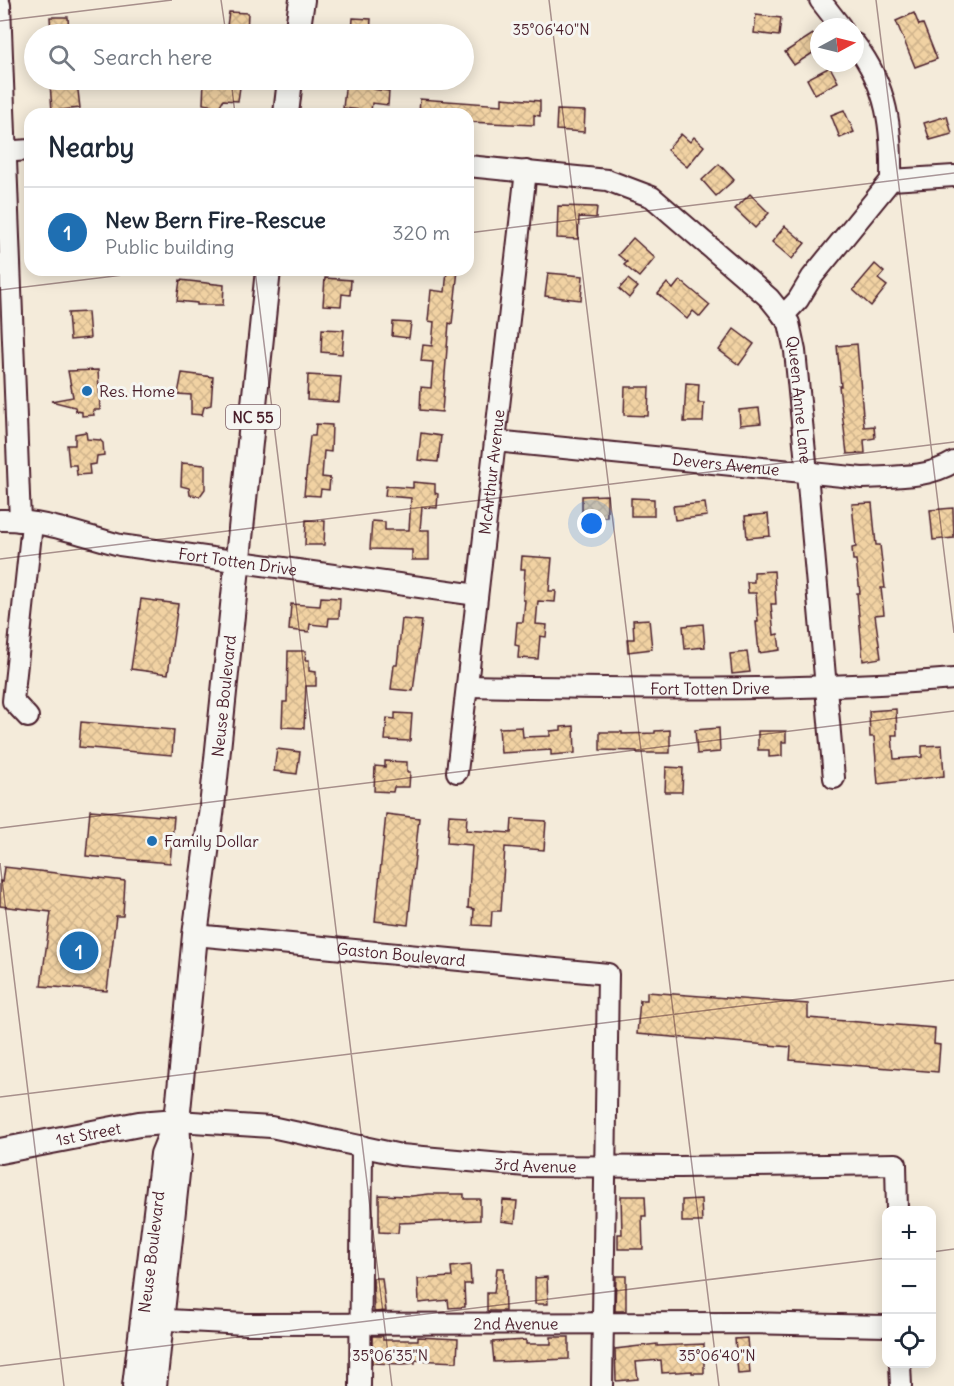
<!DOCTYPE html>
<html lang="en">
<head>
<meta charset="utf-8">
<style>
	:root { --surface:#fff; --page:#f2f2f3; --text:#1f2937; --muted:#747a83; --line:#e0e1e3; --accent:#1f6fb2 }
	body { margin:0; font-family:Delius,sans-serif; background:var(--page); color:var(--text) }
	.controls { position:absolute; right:18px; bottom:18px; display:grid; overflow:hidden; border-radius:12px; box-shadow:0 3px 15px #0003 }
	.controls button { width:54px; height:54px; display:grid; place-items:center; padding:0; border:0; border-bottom:2px solid var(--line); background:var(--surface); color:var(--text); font:30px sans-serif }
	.compass { position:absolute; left:810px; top:18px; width:54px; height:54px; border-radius:50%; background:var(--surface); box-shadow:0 3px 15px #0003; rotate:83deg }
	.you { position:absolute; left:592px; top:524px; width:21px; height:21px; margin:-15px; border:4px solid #fff; border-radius:50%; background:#1a73e8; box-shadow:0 0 0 9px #1a73e833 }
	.badge { display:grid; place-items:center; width:39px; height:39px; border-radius:50%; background:var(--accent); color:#fff; font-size:20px; font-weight:700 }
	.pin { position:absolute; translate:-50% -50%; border:3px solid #fff; box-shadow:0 2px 6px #0006 }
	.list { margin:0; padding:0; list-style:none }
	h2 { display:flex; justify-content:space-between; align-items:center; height:78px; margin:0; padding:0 24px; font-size:26px }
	h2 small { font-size:20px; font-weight:400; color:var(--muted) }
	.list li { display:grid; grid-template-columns:39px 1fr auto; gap:18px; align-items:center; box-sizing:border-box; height:90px; padding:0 24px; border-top:2px solid var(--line) }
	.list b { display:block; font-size:22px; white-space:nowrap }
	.list p { margin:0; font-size:20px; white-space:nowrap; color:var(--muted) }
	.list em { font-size:20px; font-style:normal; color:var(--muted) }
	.icon { flex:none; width:33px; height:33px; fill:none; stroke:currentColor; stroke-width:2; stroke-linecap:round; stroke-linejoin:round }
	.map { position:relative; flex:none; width:954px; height:1386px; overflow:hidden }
	.search { position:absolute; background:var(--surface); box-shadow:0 3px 15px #0003; left:24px; top:24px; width:450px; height:66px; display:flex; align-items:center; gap:15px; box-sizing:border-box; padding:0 21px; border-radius:33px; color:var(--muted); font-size:22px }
	.panel { position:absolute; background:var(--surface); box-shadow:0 3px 15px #0003; left:24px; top:108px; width:450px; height:168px; border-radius:18px }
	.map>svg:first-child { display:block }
	.building { fill:url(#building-cross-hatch); stroke:#4a1f2b; stroke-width:1.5 }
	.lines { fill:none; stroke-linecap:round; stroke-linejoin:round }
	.minor-casing { stroke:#4a1f2b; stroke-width:24 }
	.major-casing { stroke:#4a1f2b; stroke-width:28 }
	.minor { stroke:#f6f6f2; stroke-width:20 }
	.major { stroke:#f6f6f2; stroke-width:24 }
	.ticks { fill:none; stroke:#4a1f2b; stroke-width:1.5; stroke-opacity:0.45 }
	.poi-dot { fill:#1f6fb2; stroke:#f6f6f2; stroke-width:2 }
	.labels { text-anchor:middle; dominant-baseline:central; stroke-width:6; stroke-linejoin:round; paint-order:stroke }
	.shield { fill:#f6f6f2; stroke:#7e6067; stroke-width:1.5 }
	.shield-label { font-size:15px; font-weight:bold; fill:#4a1f2b }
	.poi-label { font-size:16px; fill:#4a1f2b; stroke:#f6f6f2; text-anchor:start }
	.street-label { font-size:16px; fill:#4a1f2b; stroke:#f6f6f2 }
	.ticks-label { font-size:15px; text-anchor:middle; fill:#4a1f2b; stroke:#f6f6f2; stroke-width:6; stroke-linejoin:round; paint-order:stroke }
</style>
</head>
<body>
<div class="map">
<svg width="954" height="1386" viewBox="0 0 954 1386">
	<defs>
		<pattern id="building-cross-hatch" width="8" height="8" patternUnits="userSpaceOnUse" patternTransform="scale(1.5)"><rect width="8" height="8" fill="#f1d2a3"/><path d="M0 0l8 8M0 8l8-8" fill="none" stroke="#d0b48c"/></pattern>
	</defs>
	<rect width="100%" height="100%" fill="#f4ebda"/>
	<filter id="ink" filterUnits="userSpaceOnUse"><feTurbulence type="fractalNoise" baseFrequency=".0167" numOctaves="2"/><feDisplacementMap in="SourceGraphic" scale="12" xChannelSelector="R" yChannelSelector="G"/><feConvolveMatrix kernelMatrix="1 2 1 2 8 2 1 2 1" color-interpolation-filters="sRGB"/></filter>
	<g filter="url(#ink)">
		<g class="building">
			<path d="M229,12L248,13L247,34H230V27L227,26Z"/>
			<path d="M914,13L919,25L923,24L937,59L915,67L896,21Z"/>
			<path d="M756,15L781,18L779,36L754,33Z"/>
			<path d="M50,17H68L69,34H51Z"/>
			<path d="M353,18L371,19L370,34H352Z"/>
			<path d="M813,34L819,44V49L794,65L785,52Z"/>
			<path d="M830,67L838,82L815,94L807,79Z"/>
			<path d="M58,80H71L77,82L80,108L52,111L50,83L58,82Z"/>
			<path d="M204,80H241L238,101L223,100L219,107L203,104Z"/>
			<path d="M346,80L374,82L373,89L389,91L388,105L372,103L371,111L343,108Z"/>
			<path d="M502,98L540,101V116L534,115V125L468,122V114H419L420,99L502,105Z"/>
			<path d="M557,110L585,111L584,132L556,130Z"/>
			<path d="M844,110L854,132L840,138L831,115Z"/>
			<path d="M947,116L952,134L930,140L924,123Z"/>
			<path d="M681,134L690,142L694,137L704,146L687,167L667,150Z"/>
			<path d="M719,164L734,180L716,196L702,180Z"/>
			<path d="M750,194L769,213L755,228L735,209Z"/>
			<path d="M558,206L597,207L596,218L579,217L578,239L557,238Z"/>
			<path d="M785,226L805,243L792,259L772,242Z"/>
			<path d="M633,238L655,258L639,277L624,265L627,262L618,255Z"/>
			<path d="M875,264L884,272L878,279L887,286L871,306L853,290Z"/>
			<path d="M447,270H458L452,324L449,323L442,412L420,410L421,387L431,388L433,362L421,361L423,345L432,346L434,322L428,321L431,290L445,292Z"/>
			<path d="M548,273L583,276L581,300L545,296Z"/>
			<path d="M325,278L351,280L350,295L342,294L341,306L323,305Z"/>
			<path d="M628,279L638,287L629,298L619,289Z"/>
			<path d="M180,280L224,285L223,305H197V303L177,301Z"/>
			<path d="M680,280L710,305L700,317L693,311L687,319L658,294L667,283L673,289Z"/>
			<path d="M88,312L90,338L70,340L68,313Z"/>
			<path d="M393,322L411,323L409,338L392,336Z"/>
			<path d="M322,329L344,330L342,354L321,352Z"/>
			<path d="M734,329L754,344L739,365L719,350Z"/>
			<path d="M857,344L864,427L874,426L875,438L864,440L865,453L847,454L839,386H841L837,346Z"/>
			<path d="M98,370L100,410H93L94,415L82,416V412L76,411L75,407L51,401L73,397L68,371Z"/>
			<path d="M182,373L213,377L211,405L204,407L202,415L191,414V395L178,394Z"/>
			<path d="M308,375L341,377L339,402L307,400Z"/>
			<path d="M686,383L699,384L698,403H704L703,422H684Z"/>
			<path d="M625,387H649L648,416L624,415Z"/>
			<path d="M759,408L761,423L740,425L739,410Z"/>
			<path d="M316,424L332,425L331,452L324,451L322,477L330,478L329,490L321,489L320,496L304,495L310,436H315Z"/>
			<path d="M86,432L87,439L100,440L103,443L104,455L97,456L96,464L89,465L90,474L77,475L76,465H69L67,445H75V434Z"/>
			<path d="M421,433L441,436L438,462L418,460Z"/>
			<path d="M182,463L205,465V489L200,496L190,495L189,488L181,486Z"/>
			<path d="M413,482L435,484V493L438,494L437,508L422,507L420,530H429V560H412V550L370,549L372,521L385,522V530H409L411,498L385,496L386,486L413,488Z"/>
			<path d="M607,495V517H582V496Z"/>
			<path d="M631,498L654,499V516H631Z"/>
			<path d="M705,503L707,516L675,520L673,506Z"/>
			<path d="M872,503L876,545H880L885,588H881L884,614L875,615L881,658L863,661L857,593H860L856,560H853L852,548L856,547L852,504Z"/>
			<path d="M953,508L954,538L933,540L930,510Z"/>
			<path d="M768,514L770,536L747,538L745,516Z"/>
			<path d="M306,520L325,521L324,545H305Z"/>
			<path d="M522,556L552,558L549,591H556L555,602L538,601L536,624L547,625L546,637L540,636L538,659L518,658L519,646L515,645L517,622H523L525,600H523L525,569H521Z"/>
			<path d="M774,571L776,604H771L774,635L778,634L780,650L759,653L756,622H758L756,593H748L747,582H754V572Z"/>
			<path d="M321,597L340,598L339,618H329L328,626L310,624L309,632L289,630L291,604L320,606Z"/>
			<path d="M141,599L178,604L168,674L131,669Z"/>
			<path d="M402,619L422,621L413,691L391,689L394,665H397Z"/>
			<path d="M649,619L652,649L628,652L627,639H634L633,620Z"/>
			<path d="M703,624L705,647L685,649L683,626Z"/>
			<path d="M288,651H306L305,660H309V671L316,672V686H306L304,728L282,727L283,702H287Z"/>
			<path d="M747,652L750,672L732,674L730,654Z"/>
			<path d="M896,709L897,735H892L894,759L922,757V746L942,745L944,776L878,784L874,737H870L869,711Z"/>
			<path d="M395,713L412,714L410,741L385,740L387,718L395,719Z"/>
			<path d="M81,722L174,730L172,755L79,747Z"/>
			<path d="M574,726L575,753L551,755V750L501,753L499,728L522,727L523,737L550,736V731L561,730V727Z"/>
			<path d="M719,728L720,752L697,754L695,730Z"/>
			<path d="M670,730V753H637V751L600,750V732H622V734L655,733V731Z"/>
			<path d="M758,731H786V742H782V756L769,757V750H758Z"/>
			<path d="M277,749L300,752L297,774L274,771Z"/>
			<path d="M385,761L407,762V772H410L409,787H394L393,792L374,791L375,766L385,767Z"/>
			<path d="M666,767L683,768L682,792H665Z"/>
			<path d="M90,810L174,817L170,863L86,856Z"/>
			<path d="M386,814L419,818L408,925L375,921Z"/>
			<path d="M449,815L467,816L466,830L511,833L512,819L546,821L544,850L505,847L501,911H492L491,926L473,925L474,909L468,908L472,845L447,843Z"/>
			<path d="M4,867L125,881L123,916H116L107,991L41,986L51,912L0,906V881L2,882Z"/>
			<path d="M647,992L808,1004V1018L935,1028L934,1044L940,1045L938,1072L790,1060L791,1047L637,1034L640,1000H647Z"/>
			<path d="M429,1194H464V1199H480V1220L399,1223L398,1233L379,1232V1195L412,1196Z"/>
			<path d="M621,1196H645L646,1216H642L643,1249H618V1234H622Z"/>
			<path d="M701,1199L702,1222H682V1200Z"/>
			<path d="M503,1200L517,1201L515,1223L501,1221Z"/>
			<path d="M470,1265L471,1284H464L465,1307L449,1308L448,1300L419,1303L418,1279L452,1277L451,1267Z"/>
			<path d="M497,1268H504L505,1311H487V1293H494Z"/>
			<path d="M616,1276H626V1311H615Z"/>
			<path d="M547,1277L548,1304H535V1278Z"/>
			<path d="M373,1278H382L386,1311L374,1312Z"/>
			<path d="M372,1336H383V1340H418V1337L458,1339L457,1362L415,1360V1363L403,1364L372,1363Z"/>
			<path d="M551,1337H569V1359L494,1362L492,1342L526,1340V1344H551Z"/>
			<path d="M747,1338L750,1373L738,1374L735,1339Z"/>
			<path d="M657,1344V1346L704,1344V1373H692V1371L662,1373L661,1360L636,1362L638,1379L616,1381L615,1349Z"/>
		</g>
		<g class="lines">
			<defs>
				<g id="minor">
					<path d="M820,0L841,27"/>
					<path d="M0,5L20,521"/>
					<path d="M855,44C888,87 892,128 891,180"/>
					<path d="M0,152L30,150"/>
					<path id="s1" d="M468,166L607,180L652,197L769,298L789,323L795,351L807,473L834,778"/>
					<path d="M783,316L798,300L812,277L891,180L954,176"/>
					<path id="s2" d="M495,441L862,478C894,476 926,479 954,462"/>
					<path id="s3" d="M0,520C39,519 83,535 120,545L477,595"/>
					<path id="s4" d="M467,686C629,689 792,692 954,679"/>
					<path d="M28,717L13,701L32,524"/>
					<path id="s5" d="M457,772L526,171"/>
					<path id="s6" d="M195,935L608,974L602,1386"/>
					<path id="s7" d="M177,1121L271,1127L401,1155L526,1166L679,1167L896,1164L897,1210"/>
					<path id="s8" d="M148,1319L246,1324L748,1323L886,1326"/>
					<path d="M900,1364L901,1386"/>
					<path d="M360,1386L362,1146"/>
				</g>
				<g id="major">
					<path d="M297,34L302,0"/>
					<path d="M286,114L290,80"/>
					<path id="s9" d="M0,1151L139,1124L177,1121"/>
					<path id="s10" d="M135,1386L163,1154L170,1137"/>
					<path id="s11" d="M154,1386L179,1155L177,1121L195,935L212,807L268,270"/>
				</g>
			</defs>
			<use href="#minor" class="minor-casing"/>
			<use href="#major" class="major-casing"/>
			<use href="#minor" class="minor"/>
			<use href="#major" class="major"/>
		</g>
	</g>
	<path class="ticks" d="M221,0L226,34M549,0L719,1386M876,0L954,633M0,21L172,0M231,80L235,114M468,233L954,173M255,270L392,1386M0,290L164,270M0,559L954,442M0,828L954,711M0,863L64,1386M0,1097L954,980M932,1252L954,1249M0,1366L886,1258"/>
	<g class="poi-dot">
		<circle cx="87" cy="391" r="6"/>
		<circle cx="152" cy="841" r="6"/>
	</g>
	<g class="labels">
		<rect class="shield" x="226" y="405" width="54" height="24" rx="4.5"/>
		<g class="shield-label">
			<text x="253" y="417">NC 55</text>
		</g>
		<g class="poi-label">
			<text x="99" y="391">Res. Home</text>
			<text x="164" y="841">Family Dollar</text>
		</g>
		<g class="street-label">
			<text stroke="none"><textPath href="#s1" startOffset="452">Queen Anne Lane</textPath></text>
			<text stroke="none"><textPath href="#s2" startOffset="232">Devers Avenue</textPath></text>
			<text stroke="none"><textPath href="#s5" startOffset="302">McArthur Avenue</textPath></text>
			<text stroke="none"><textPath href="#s3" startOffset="242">Fort Totten Drive</textPath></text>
			<text stroke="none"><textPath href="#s4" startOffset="243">Fort Totten Drive</textPath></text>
			<text stroke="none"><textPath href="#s11" startOffset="694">Neuse Boulevard</textPath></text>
			<text stroke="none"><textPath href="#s6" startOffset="207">Gaston Boulevard</textPath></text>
			<text stroke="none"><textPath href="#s9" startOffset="90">1st Street</textPath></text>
			<text stroke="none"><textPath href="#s7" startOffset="362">3rd Avenue</textPath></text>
			<text stroke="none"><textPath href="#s10" startOffset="135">Neuse Boulevard</textPath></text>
			<text stroke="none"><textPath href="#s8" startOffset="368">2nd Avenue</textPath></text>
		</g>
	</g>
	<g class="ticks-label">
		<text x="551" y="35">35°06'40"N</text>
		<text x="390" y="1361">35°06'35"N</text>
		<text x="717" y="1361">35°06'40"N</text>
	</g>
</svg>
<div class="controls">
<button>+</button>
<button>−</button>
<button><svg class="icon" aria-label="locate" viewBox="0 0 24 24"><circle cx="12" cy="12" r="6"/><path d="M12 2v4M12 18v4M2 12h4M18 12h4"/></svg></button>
</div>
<svg class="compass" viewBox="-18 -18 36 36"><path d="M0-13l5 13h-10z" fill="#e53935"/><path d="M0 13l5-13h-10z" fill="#747a83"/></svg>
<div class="you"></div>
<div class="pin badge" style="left:79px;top:951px">1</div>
<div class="search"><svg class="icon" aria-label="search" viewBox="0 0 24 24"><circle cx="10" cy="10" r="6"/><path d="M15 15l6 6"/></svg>Search here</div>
<section class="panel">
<h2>Nearby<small></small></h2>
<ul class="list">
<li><span class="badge">1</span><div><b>New Bern Fire-Rescue</b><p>Public building</p></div><em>320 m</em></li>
</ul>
</section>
</div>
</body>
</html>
